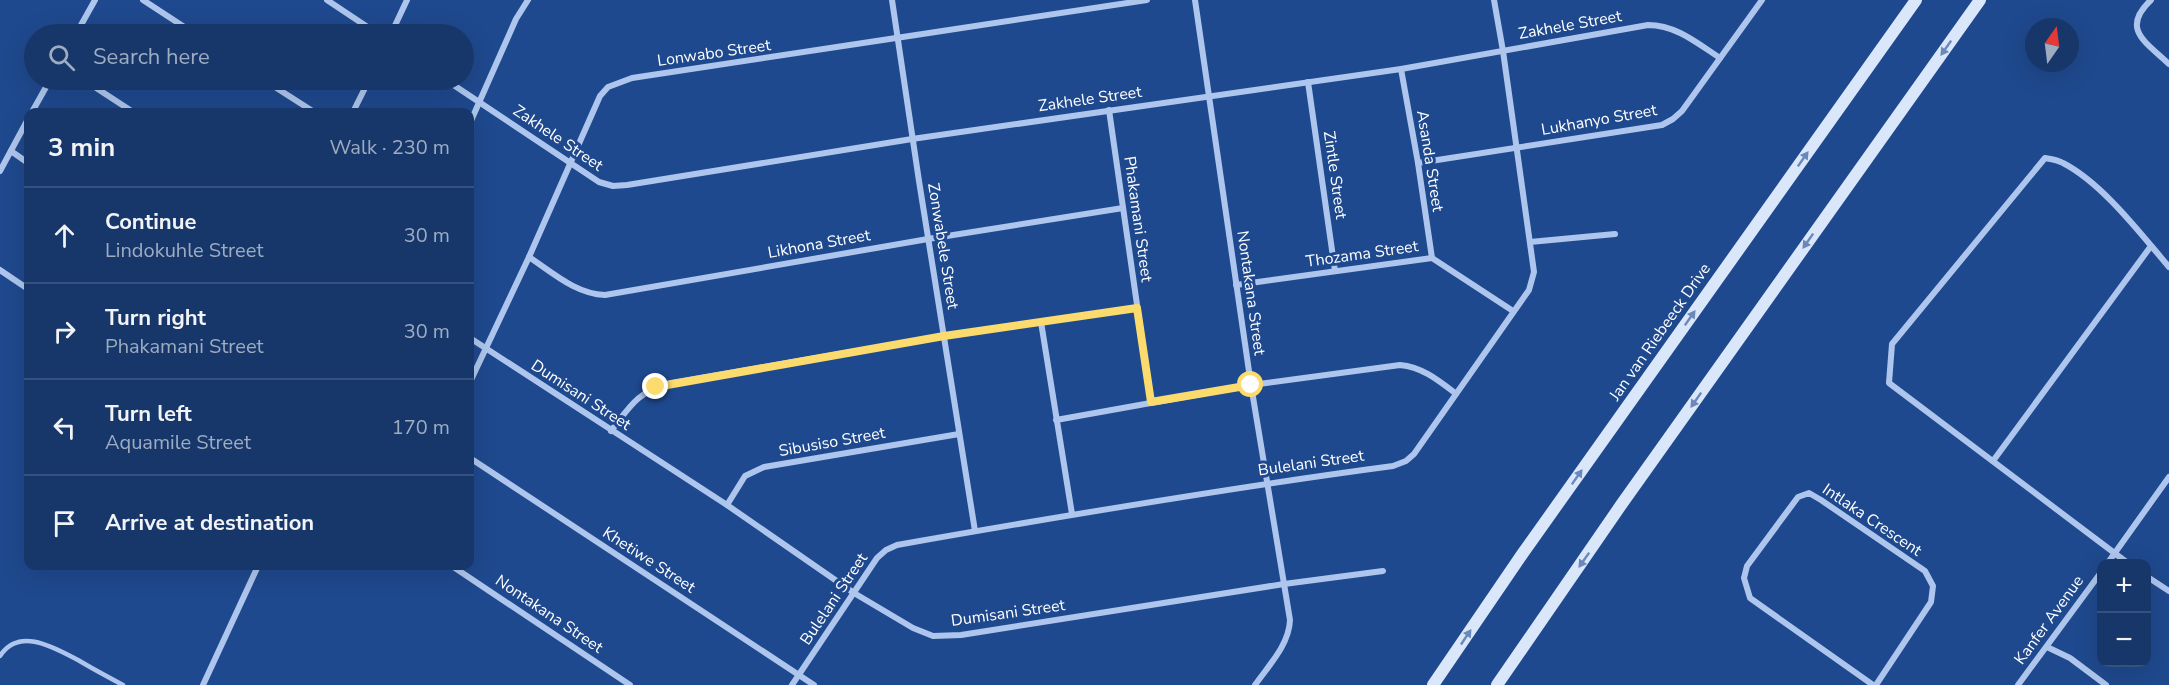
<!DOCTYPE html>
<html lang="en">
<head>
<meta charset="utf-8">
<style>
	:root { --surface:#17376a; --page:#244272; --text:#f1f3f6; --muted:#9eacc1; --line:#36517e }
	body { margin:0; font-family:"Nunito Sans",sans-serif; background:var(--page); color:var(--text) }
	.controls { position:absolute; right:18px; bottom:18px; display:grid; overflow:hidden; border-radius:12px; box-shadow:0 6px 24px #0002 }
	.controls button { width:54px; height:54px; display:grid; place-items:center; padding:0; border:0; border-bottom:2px solid var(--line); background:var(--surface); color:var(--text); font:30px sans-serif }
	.compass { position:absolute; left:2025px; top:18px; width:54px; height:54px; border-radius:50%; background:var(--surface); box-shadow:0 6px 24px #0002; rotate:14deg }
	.stop { position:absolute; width:18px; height:18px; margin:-14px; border:4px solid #fbdb6d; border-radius:50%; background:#fff }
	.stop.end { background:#fbdb6d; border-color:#fff; box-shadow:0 2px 6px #0008 }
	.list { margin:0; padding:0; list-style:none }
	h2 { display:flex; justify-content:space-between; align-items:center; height:78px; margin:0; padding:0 24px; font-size:26px }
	h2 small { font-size:20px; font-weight:400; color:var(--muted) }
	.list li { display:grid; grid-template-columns:39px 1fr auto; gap:18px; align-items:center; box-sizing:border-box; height:96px; padding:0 24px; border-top:2px solid var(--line) }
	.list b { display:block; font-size:22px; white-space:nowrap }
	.list p { margin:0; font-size:20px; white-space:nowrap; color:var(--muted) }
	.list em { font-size:20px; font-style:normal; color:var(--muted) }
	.icon { flex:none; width:33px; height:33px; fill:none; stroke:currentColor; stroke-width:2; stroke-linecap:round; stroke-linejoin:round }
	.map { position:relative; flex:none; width:2169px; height:685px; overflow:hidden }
	.search { position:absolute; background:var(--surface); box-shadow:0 6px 24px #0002; left:24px; top:24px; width:450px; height:66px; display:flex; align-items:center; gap:15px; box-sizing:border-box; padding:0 21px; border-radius:33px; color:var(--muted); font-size:22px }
	.panel { position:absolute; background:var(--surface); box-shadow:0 6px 24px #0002; left:24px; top:108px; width:450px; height:462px; border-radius:12px }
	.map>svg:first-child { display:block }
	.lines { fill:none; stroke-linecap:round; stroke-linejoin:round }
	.lane { stroke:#aec6ed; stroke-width:4.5 }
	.street { stroke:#aec6ed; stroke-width:6 }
	.secondary { stroke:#dae6f9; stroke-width:12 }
	.oneway { fill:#6a88b9 }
	.route { stroke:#fbdb6d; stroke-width:8 }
	.labels { text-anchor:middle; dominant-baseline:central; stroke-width:6; stroke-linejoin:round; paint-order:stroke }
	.street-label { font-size:16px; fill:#fff; stroke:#1f498e }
</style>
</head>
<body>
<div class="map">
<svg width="2169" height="685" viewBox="0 0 2169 685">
	<rect width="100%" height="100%" fill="#1f498e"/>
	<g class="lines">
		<path class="lane" d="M0,656C19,626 55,648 78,660C93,669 108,677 123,685"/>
		<g class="street">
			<path d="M143,0L195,34"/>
			<path d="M327,0L378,34"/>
			<path d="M892,0L919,181L975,531"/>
			<path d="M1195,0L1251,385L1290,620C1289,645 1269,665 1255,685"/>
			<path d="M2151,0C2120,29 2146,42 2169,64"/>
			<path d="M76,34L95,0"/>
			<path d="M391,34L407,0"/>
			<path d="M1401,69L1418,163L1432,258"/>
			<path d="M84,80L133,112"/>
			<path d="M264,80L314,112"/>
			<path d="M446,80L599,182L613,186L627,185L912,139L1401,69L1648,25C1676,25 1697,43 1720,58"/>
			<path d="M1308,82L1335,271"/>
			<path d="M1109,110L1151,402"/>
			<path d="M32,112L50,80"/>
			<path d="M353,112L369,80"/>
			<path d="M470,123L516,19L528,0"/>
			<path d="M11,151L28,163"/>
			<path d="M1418,163L1662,125L1673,119L1682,111L1762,0"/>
			<path d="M0,171L28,119"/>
			<path d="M1530,242L1615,234"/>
			<path d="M529,257C553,273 576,294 605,295L928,239L1123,208"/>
			<path d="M0,270L28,289"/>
			<path d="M1236,285L1432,258L1513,311"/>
			<path d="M1041,322L1072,514"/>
			<path d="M470,338L727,505L854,593L913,628L933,636L961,635L1284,584L1383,571"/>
			<path d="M470,382L529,257L600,96L608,87L632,78C804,53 975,25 1147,0"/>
			<path d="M1056,420L1251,385L1400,365C1422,367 1438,380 1455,393"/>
			<path d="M611,431C631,405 637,392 671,383L944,336L1137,308"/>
			<path d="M470,458L814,685"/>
			<path d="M1993,461L2151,246"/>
			<path d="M727,505L745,476L764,467L959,434"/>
			<path d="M2107,564L2169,477"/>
			<path d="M2129,564L1889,383L1892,344L2045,158C2051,159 2058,160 2063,163C2102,183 2140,233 2169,267"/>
			<path d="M452,566L630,685"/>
			<path d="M2146,576L2169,591"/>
			<path d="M2047,647L2070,658L2106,685"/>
			<path d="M203,685L258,566"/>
			<path d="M792,685L877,558L886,550L897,545C1062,516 1227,488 1393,466L1406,461L1414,454L1529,290L1534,272L1503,51L1494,0"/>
			<path d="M1873,685L1750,598L1744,578L1747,566L1798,497L1809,493L1821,500L1925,571L1933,586L1931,602L1876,685"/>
			<path d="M2018,685L2102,571"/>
		</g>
		<g class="secondary">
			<path d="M1433,685L1523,553L1916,0"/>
			<path d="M1497,685L1621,505L1980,0"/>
		</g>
	</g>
	<defs><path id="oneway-solid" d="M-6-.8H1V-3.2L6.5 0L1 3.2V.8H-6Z" transform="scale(1.5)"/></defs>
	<g class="oneway">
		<use href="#oneway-solid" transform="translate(1946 48) rotate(125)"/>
		<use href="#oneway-solid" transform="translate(1803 159) rotate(-55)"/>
		<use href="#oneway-solid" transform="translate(1808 241) rotate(125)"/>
		<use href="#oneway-solid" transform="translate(1690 318) rotate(-55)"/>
		<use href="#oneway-solid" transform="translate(1696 400) rotate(125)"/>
		<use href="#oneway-solid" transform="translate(1577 477) rotate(-55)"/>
		<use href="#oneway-solid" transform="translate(1584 560) rotate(125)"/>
		<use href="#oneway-solid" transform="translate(1466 637) rotate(-56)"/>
	</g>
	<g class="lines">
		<path class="route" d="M656,387L944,336L1137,308L1151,402L1251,385"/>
	</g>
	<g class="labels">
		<g class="street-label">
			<text transform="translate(1570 25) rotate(-10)">Zakhele Street</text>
			<text transform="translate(714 53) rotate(-8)">Lonwabo Street</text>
			<text transform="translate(1090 99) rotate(-8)">Zakhele Street</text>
			<text transform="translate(1599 120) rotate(-10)">Lukhanyo Street</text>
			<text transform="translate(558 138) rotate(34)">Zakhele Street</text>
			<text transform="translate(1430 161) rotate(81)">Asanda Street</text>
			<text transform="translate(1335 175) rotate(82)">Zintle Street</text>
			<text transform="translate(1138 219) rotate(82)">Phakamani Street</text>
			<text transform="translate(819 244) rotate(-10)">Likhona Street</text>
			<text transform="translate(943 246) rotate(81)">Zonwabele Street</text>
			<text transform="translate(1362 254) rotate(-8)">Thozama Street</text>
			<text transform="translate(1251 293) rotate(82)">Nontakana Street</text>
			<text transform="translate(1660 332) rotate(-55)">Jan van Riebeeck Drive</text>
			<text transform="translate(581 395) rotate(33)">Dumisani Street</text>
			<text transform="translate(832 442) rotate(-10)">Sibusiso Street</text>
			<text transform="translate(1311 463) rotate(-8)">Bulelani Street</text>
			<text transform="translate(1872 520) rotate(34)">Intlaka Crescent</text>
			<text transform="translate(649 560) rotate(33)">Khetiwe Street</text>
			<text transform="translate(834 599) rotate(-56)">Bulelani Street</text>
			<text transform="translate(1008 613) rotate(-8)">Dumisani Street</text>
			<text transform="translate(549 614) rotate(34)">Nontakana Street</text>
			<text transform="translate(2049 620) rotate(-54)">Kanfer Avenue</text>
		</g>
	</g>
</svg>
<div class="controls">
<button>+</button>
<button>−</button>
</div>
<svg class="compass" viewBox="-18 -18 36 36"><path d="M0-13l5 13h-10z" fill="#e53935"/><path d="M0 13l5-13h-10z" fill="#9eacc1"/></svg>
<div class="stop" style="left:1251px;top:385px"></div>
<div class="stop end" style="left:656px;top:387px"></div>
<div class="search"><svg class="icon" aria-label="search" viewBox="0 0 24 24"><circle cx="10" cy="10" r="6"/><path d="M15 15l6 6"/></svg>Search here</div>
<section class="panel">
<h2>3 min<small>Walk · 230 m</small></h2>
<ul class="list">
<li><svg class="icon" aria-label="ahead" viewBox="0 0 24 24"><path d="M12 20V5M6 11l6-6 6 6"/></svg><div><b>Continue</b><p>Lindokuhle Street</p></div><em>30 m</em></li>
<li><svg class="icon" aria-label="right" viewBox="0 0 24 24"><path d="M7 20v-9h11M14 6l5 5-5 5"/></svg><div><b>Turn right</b><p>Phakamani Street</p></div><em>30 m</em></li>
<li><svg class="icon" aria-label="left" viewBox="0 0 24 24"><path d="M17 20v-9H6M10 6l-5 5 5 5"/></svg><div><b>Turn left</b><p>Aquamile Street</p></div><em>170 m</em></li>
<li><svg class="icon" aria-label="arrive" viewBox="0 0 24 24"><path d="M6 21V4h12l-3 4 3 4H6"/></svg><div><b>Arrive at destination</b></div></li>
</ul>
</section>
</div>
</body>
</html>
